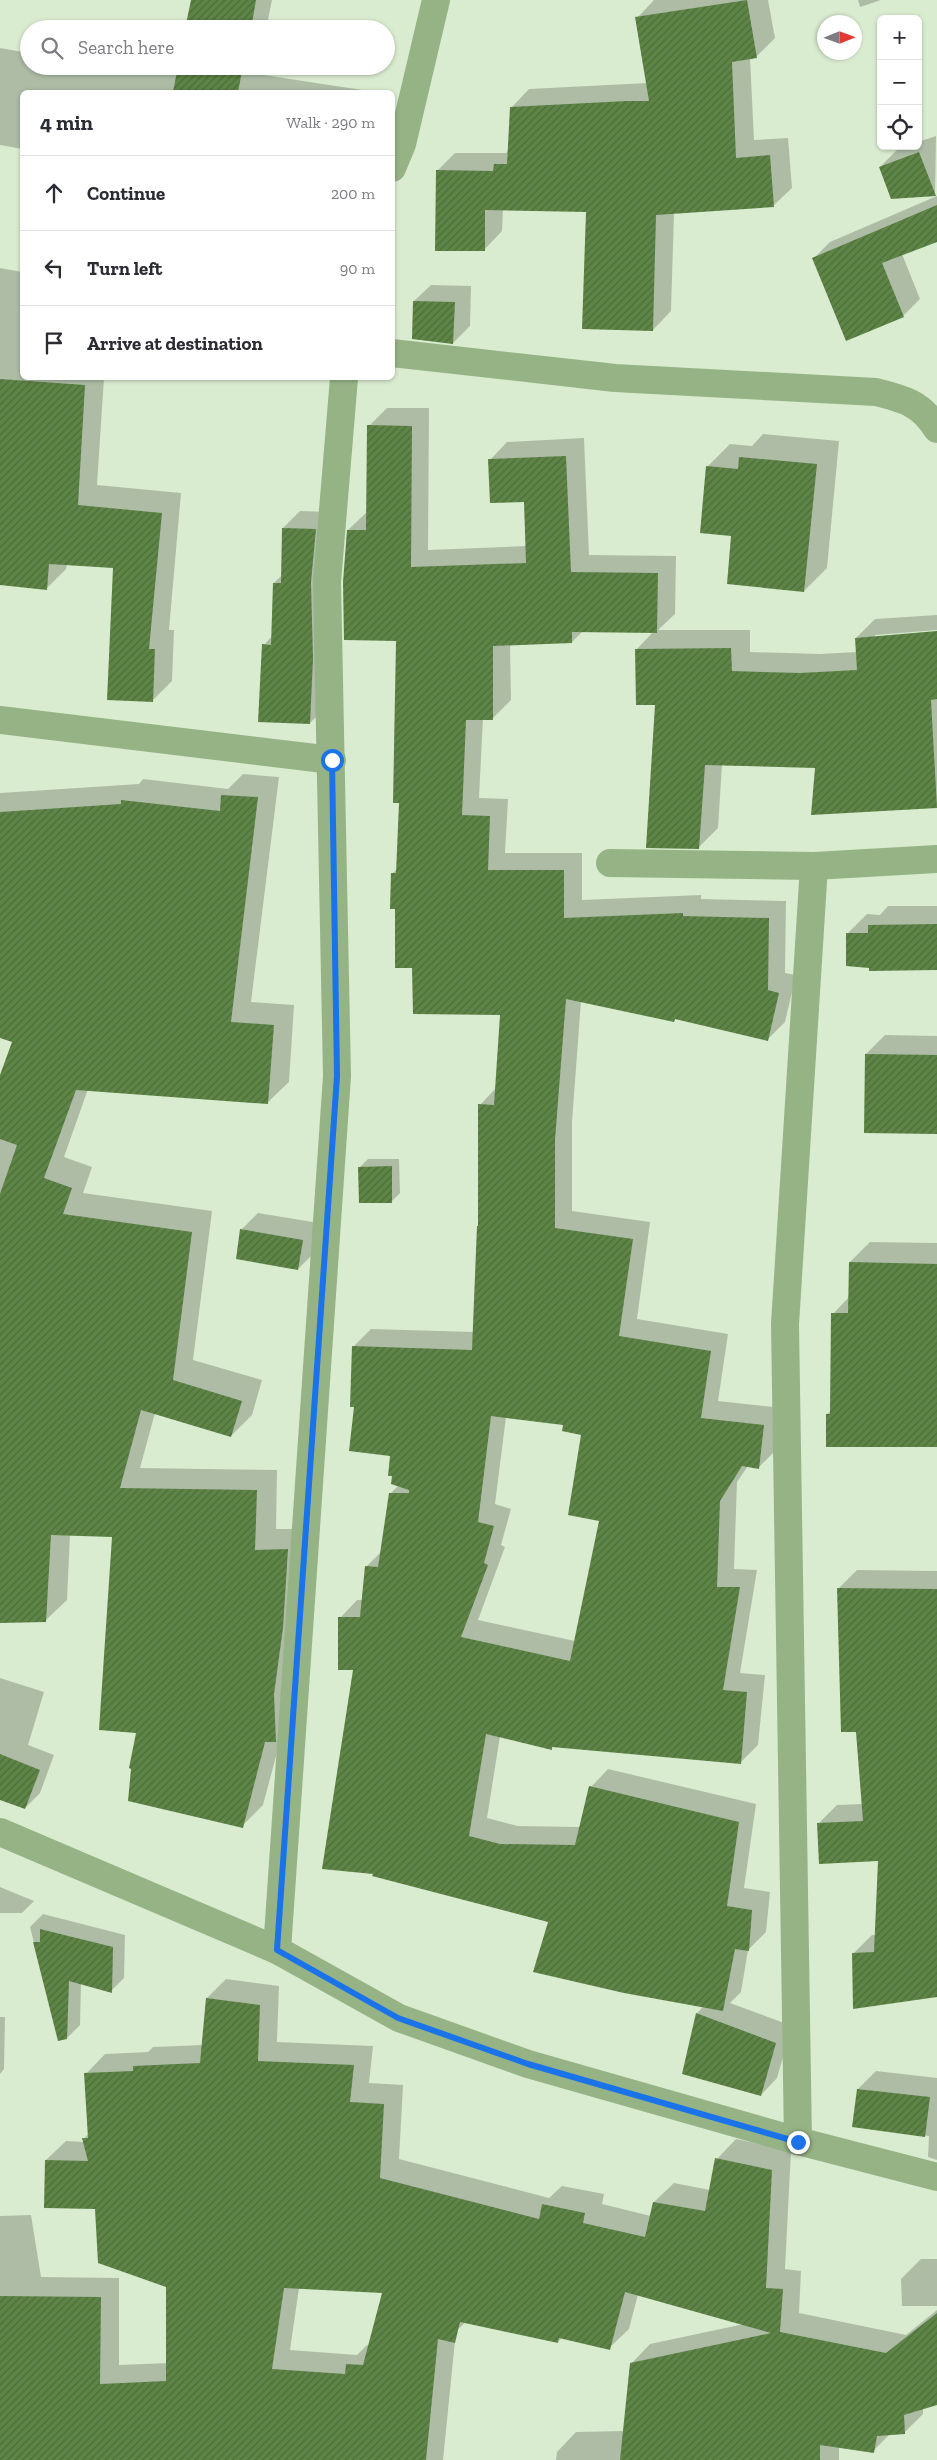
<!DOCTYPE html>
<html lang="en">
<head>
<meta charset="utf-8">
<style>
	:root { --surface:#fff; --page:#f2f2f3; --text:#2b2b33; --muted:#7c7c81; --line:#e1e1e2 }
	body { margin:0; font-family:"Zilla Slab",serif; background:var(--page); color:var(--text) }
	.controls { position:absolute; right:15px; top:15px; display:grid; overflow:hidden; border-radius:8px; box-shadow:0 1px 4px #0004 }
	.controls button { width:45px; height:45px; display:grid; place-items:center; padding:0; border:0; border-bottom:1px solid var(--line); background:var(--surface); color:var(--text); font:25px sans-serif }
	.compass { position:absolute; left:817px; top:15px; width:45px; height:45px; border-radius:50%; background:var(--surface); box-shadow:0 1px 4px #0004; rotate:89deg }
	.stop { position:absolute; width:15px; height:15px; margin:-11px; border:4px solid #1a73e8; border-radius:50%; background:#fff }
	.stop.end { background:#1a73e8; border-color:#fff; box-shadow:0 1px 5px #0008 }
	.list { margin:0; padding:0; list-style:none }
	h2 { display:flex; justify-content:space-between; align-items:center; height:65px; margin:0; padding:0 20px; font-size:21px }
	h2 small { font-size:16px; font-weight:400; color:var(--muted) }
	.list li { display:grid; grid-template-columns:32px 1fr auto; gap:15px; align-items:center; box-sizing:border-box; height:75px; padding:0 20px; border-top:1px solid var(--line) }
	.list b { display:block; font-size:19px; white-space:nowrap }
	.list em { font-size:16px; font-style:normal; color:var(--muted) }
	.icon { flex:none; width:28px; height:28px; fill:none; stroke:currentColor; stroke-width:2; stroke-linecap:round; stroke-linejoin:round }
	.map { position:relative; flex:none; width:937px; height:2460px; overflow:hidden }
	.search { position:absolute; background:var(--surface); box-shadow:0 1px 4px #0004; left:20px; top:20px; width:375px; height:55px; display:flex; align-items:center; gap:12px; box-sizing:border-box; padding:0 18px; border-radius:28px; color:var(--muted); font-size:19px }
	.panel { position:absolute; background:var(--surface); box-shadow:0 1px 4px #0004; left:20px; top:90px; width:375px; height:290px; border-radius:8px }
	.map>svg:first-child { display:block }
	.shadow { fill:#0003; fill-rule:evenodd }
	.building { fill:url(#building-hatch); fill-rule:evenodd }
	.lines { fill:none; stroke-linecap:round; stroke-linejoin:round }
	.minor { stroke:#96b386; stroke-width:28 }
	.route { stroke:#1a73e8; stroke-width:6 }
</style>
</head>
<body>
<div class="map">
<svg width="937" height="2460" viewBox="0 0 937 2460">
	<defs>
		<pattern id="building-hatch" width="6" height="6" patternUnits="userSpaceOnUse" patternTransform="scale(1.25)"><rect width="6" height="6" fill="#5e8547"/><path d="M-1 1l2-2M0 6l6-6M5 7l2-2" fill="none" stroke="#4c6c39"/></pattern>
	</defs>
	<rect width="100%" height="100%" fill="#daecd0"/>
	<g class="shadow">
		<path d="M192,0H272L266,29H204Z"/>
		<path d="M654,0H768L775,38L756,57L750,58L754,140L788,138L792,188L773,206L674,213L671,311L653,330L587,211L503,209L502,231L484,250L437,171L455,153H506L509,150L511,108L529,89L647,83L637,18Z"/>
		<path d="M858,0H881L860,7Z"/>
		<path d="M0,48L29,53V66H118L176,75L185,66H258L257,74L369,91L368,92H22V149L0,145Z"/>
		<path d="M936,136L935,195L880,167L897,150L908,146H918V142Z"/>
		<path d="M937,196V241L902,254L920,299L903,316L813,259L830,242Z"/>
		<path d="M0,268L22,272V378H104L97,485L181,493L169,630H174L172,681L152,701L115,567L67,564L66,569L46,589L0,584Z"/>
		<path d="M431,285L471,286L470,326L453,343L414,301Z"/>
		<path d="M387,408H429L428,550L527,546L525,500L490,460L507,442L584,438L589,555L676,556L675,614L658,630H750V652L820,654L857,652L856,638L875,619L937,615V630L875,635V638L937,633V807L812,814L816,767L722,765L718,828L699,847L657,704L637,649L654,631H583L572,642L510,644L511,700L493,718H483L479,798L508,799L505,853H582V900L701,895V899L786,901L785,973L796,975L785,1022L767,1040L676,1018L674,1021L581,1001L572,1122V1211L650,1222L637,1319L728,1334L718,1401L782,1408L777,1449L759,1467L748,1466L737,1482L734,1569L757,1570L740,1673L765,1675L758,1745L740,1763L554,1746L552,1748L500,1736L487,1818L518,1826L580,1827L591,1787L608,1769L756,1804L744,1888L770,1892L766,1932L748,1950L741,1992L730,2003L792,2026L777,2078L761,2095L684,2073L697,2013L704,2006L550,1921L374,1875L355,1669L340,1618L357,1600H363L366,1567L382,1551L391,1493L399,1485L393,1475L391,1455L355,1406L353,1347L371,1329L474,1332L480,1225V1105L496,1088L502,1013L414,966L397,908L392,874L397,869L400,802L397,640L348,530L367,512L369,426ZM506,1417L564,1424L583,1434L600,1520L575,1641L478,1620L505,1547L501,1545L511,1509L495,1504Z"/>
		<path d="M763,434L839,441L827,568L804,591L733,535L707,467L730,444L752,446Z"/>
		<path d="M300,511L332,512L327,706L310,723L264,645L273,635L274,583L282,575L283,528Z"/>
		<path d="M243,774L279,777L251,1002L294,1005L289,1082L268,1102L88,1089L64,1157L92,1167L83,1193L212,1211L193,1360L262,1380L252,1415L231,1436L155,1413L140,1468L277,1470L276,1529H308L282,1734L263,1805L242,1826L137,1731L113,1536L70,1535L67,1600L46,1620L0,1621V1078L14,1042L0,1037V793L139,784L143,779L228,789Z"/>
		<path d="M888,906H937V969L870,966L848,933L867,914L880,915Z"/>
		<path d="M885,1035L937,1036V1133L866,1054Z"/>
		<path d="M368,1159H399L400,1193L392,1201L359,1168Z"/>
		<path d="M258,1213L319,1223L315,1252L298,1269L242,1229Z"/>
		<path d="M870,1242L937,1243V1445L827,1414L832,1410L833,1314L849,1297L850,1262Z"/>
		<path d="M857,1570L937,1571V1996L853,1954L872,1935H876L880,1860L818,1824L837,1805L863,1804L857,1730L838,1589Z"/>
		<path d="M0,1678L44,1692L28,1745L54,1755L40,1793L25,1808L0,1798Z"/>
		<path d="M0,1887L34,1901L22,1913H0Z"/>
		<path d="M43,1914L125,1935L124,1978L111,1991L81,1983L80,2025L67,2038L59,2039L30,1927Z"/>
		<path d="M226,1979L279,1986L277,2042L373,2046L369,2083L403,2085L399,2159L549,2198L562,2186L604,2194L602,2204L651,2216L654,2202L674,2183L710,2190L717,2159L736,2139L791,2151L785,2269L801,2271L799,2313L906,2335L937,2310V2404L923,2408V2414L904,2433L890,2434L873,2451L839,2446V2460H556L557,2452L576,2432L624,2431L631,2364L650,2344L744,2324L638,2294L629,2329L609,2348L562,2338L558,2341L466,2322L456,2331L443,2460H0V2216L31,2215L41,2277L119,2278V2365L168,2363L167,2286L96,2208L46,2160L66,2141L84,2142V2139L89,2133L86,2074L105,2054L148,2052L153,2047L203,2045L207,1998ZM299,2288L384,2292L370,2346L367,2345L357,2355L290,2350Z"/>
		<path d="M0,2017H5L4,2069L0,2074Z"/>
		<path d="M876,2071L937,2078V2160L928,2157L929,2136L854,2126L858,2089Z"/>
		<path d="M921,2259H937V2306H902L901,2279Z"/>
	</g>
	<g class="building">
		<path d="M191,0H256L251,29H185Z"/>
		<path d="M747,0L757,58L732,62L736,158L770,155L774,207L656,215L653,331L582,329L586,212L485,210V251H435L436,170L493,171L494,164H507L510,107L627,101H649L635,17Z"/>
		<path d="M178,66H243L238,92H173Z"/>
		<path d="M919,152L936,196L891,199L879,167Z"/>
		<path d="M937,205V242L882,263L904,317L846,341L812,258Z"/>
		<path d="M413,301L455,302L453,344L412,339Z"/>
		<path d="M0,379L85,385L78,505L162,513L149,649H155L153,702L107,700L113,568L49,564L47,590L0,585Z"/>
		<path d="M367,425L412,426L411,567L526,563L524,502L490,503L488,459L566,456L571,572L658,573L657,633L572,632V643L493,646V720H466L462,815L490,816L488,870H564V918L683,913V916L769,918L768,990L779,993L768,1041L675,1019L674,1022L566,999L555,1140V1228L633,1239L619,1336L711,1351L701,1418L764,1425L759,1469L742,1466L720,1501L717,1587H740L723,1690L747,1692L741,1764L552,1747V1750L486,1734L469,1836L500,1844L575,1845L589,1786L739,1822L727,1906L752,1910L749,1951L735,1949L723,2011L624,1993L533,1972L548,1922L372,1876L373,1874L322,1869L353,1670H338V1617H360L365,1566L378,1567L389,1493H409V1490L391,1484L392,1476H388L390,1456L349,1451L354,1407H350L352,1346L472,1350L477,1226H478V1104L494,1105L500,1015L413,1014L412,968H395V909H390L391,873H396L399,803H393L396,641L344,640L343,582L347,530H366ZM491,1416L563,1425L562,1431L581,1435L568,1515L599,1521L570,1661L461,1637L488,1565L484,1563L494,1526L478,1522Z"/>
		<path d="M739,457L817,464L804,592L727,584L731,536L700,533L706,466L738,469Z"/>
		<path d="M282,528L316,529L311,582L313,659L310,724L258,722L262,644L271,645L273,583H281Z"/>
		<path d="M937,631V699L931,700L937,808L811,815L815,768L705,765L699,849L646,848L655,705H636L635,649L731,648L732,671L800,673L857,670L855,638Z"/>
		<path d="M221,795L258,797L231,1022L274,1025L268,1104L76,1090L44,1178L72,1188L63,1214L192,1232L173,1380L242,1401L231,1437L141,1410L120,1488L257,1490L255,1550L288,1549L283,1628L274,1694L276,1742H265L243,1828L128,1801L131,1769L129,1768L136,1733L99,1730L112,1537L51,1535L46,1622L0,1623V1194L17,1145L0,1139V1075L12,1042L0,1038V812L121,804V800L220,811Z"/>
		<path d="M937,924V970L869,971V968L846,966V933H868V925Z"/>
		<path d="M865,1054L937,1055V1134L864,1133Z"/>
		<path d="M392,1166V1203H359L358,1167Z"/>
		<path d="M240,1229L303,1240L298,1270L236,1259Z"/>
		<path d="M849,1262L937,1264V1447H826V1414H830L831,1313H848Z"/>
		<path d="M837,1588L937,1589V1997L853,2009L852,1953L874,1952L878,1861L819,1864L817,1823L863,1821L856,1732H841Z"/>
		<path d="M0,1754L40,1770L25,1809L0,1800Z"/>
		<path d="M40,1929L113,1947L112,1993L69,1981L67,2039L58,2041L33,1942H40Z"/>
		<path d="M206,1998L260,2005L258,2061L354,2065L350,2102L384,2104L380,2178L539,2219L542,2204L585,2213L583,2223L645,2237L653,2202L705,2211L715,2158L772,2170L766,2288L783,2289L780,2332L886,2353L937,2313V2405L904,2415L905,2434L877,2436L874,2453L820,2445V2460H620L630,2363L771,2333L625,2292L610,2350L559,2338L558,2343L460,2322L455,2343L438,2339L426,2460H0V2296L101,2297L100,2384L166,2381V2287L98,2263L95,2209L44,2208L45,2160L88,2161L82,2138H88L84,2073L133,2071V2066L200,2063ZM284,2288L382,2293L363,2365L346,2364L345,2374L272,2369Z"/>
		<path d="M696,2013L776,2043L761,2096L682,2074Z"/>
		<path d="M857,2089L930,2097L925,2137L852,2127Z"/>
	</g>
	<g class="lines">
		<g class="minor">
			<path d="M392,168L402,144L436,0"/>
			<path d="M392,353L615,378L876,392C904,399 921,403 937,429"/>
			<path d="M0,720L332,760"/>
			<path d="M610,863L814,866L937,859"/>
			<path d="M0,1832L277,1950L399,2018L528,2064L798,2141L937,2177"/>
			<path d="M277,1950L337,1076L327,582L344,378"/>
			<path d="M798,2141L785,1324L814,866"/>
		</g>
	</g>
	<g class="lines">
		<path class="route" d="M332,760L337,1076L277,1950L398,2018L528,2064L798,2142"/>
	</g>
</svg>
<div class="controls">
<button>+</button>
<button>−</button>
<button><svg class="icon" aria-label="locate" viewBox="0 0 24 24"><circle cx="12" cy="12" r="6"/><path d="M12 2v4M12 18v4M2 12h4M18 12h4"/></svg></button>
</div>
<svg class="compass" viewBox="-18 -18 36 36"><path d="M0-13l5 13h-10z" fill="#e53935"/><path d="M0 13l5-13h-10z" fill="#7c7c81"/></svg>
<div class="stop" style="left:332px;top:760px"></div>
<div class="stop end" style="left:798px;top:2142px"></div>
<div class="search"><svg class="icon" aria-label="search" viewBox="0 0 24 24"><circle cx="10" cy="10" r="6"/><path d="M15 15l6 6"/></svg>Search here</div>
<section class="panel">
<h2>4 min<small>Walk · 290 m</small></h2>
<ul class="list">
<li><svg class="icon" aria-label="ahead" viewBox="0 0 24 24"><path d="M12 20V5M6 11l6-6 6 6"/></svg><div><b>Continue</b></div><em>200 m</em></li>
<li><svg class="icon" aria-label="left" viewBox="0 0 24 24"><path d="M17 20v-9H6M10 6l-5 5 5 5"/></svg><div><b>Turn left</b></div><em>90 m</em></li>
<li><svg class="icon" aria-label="arrive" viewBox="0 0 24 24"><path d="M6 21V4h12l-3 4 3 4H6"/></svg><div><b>Arrive at destination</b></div></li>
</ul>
</section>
</div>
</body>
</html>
